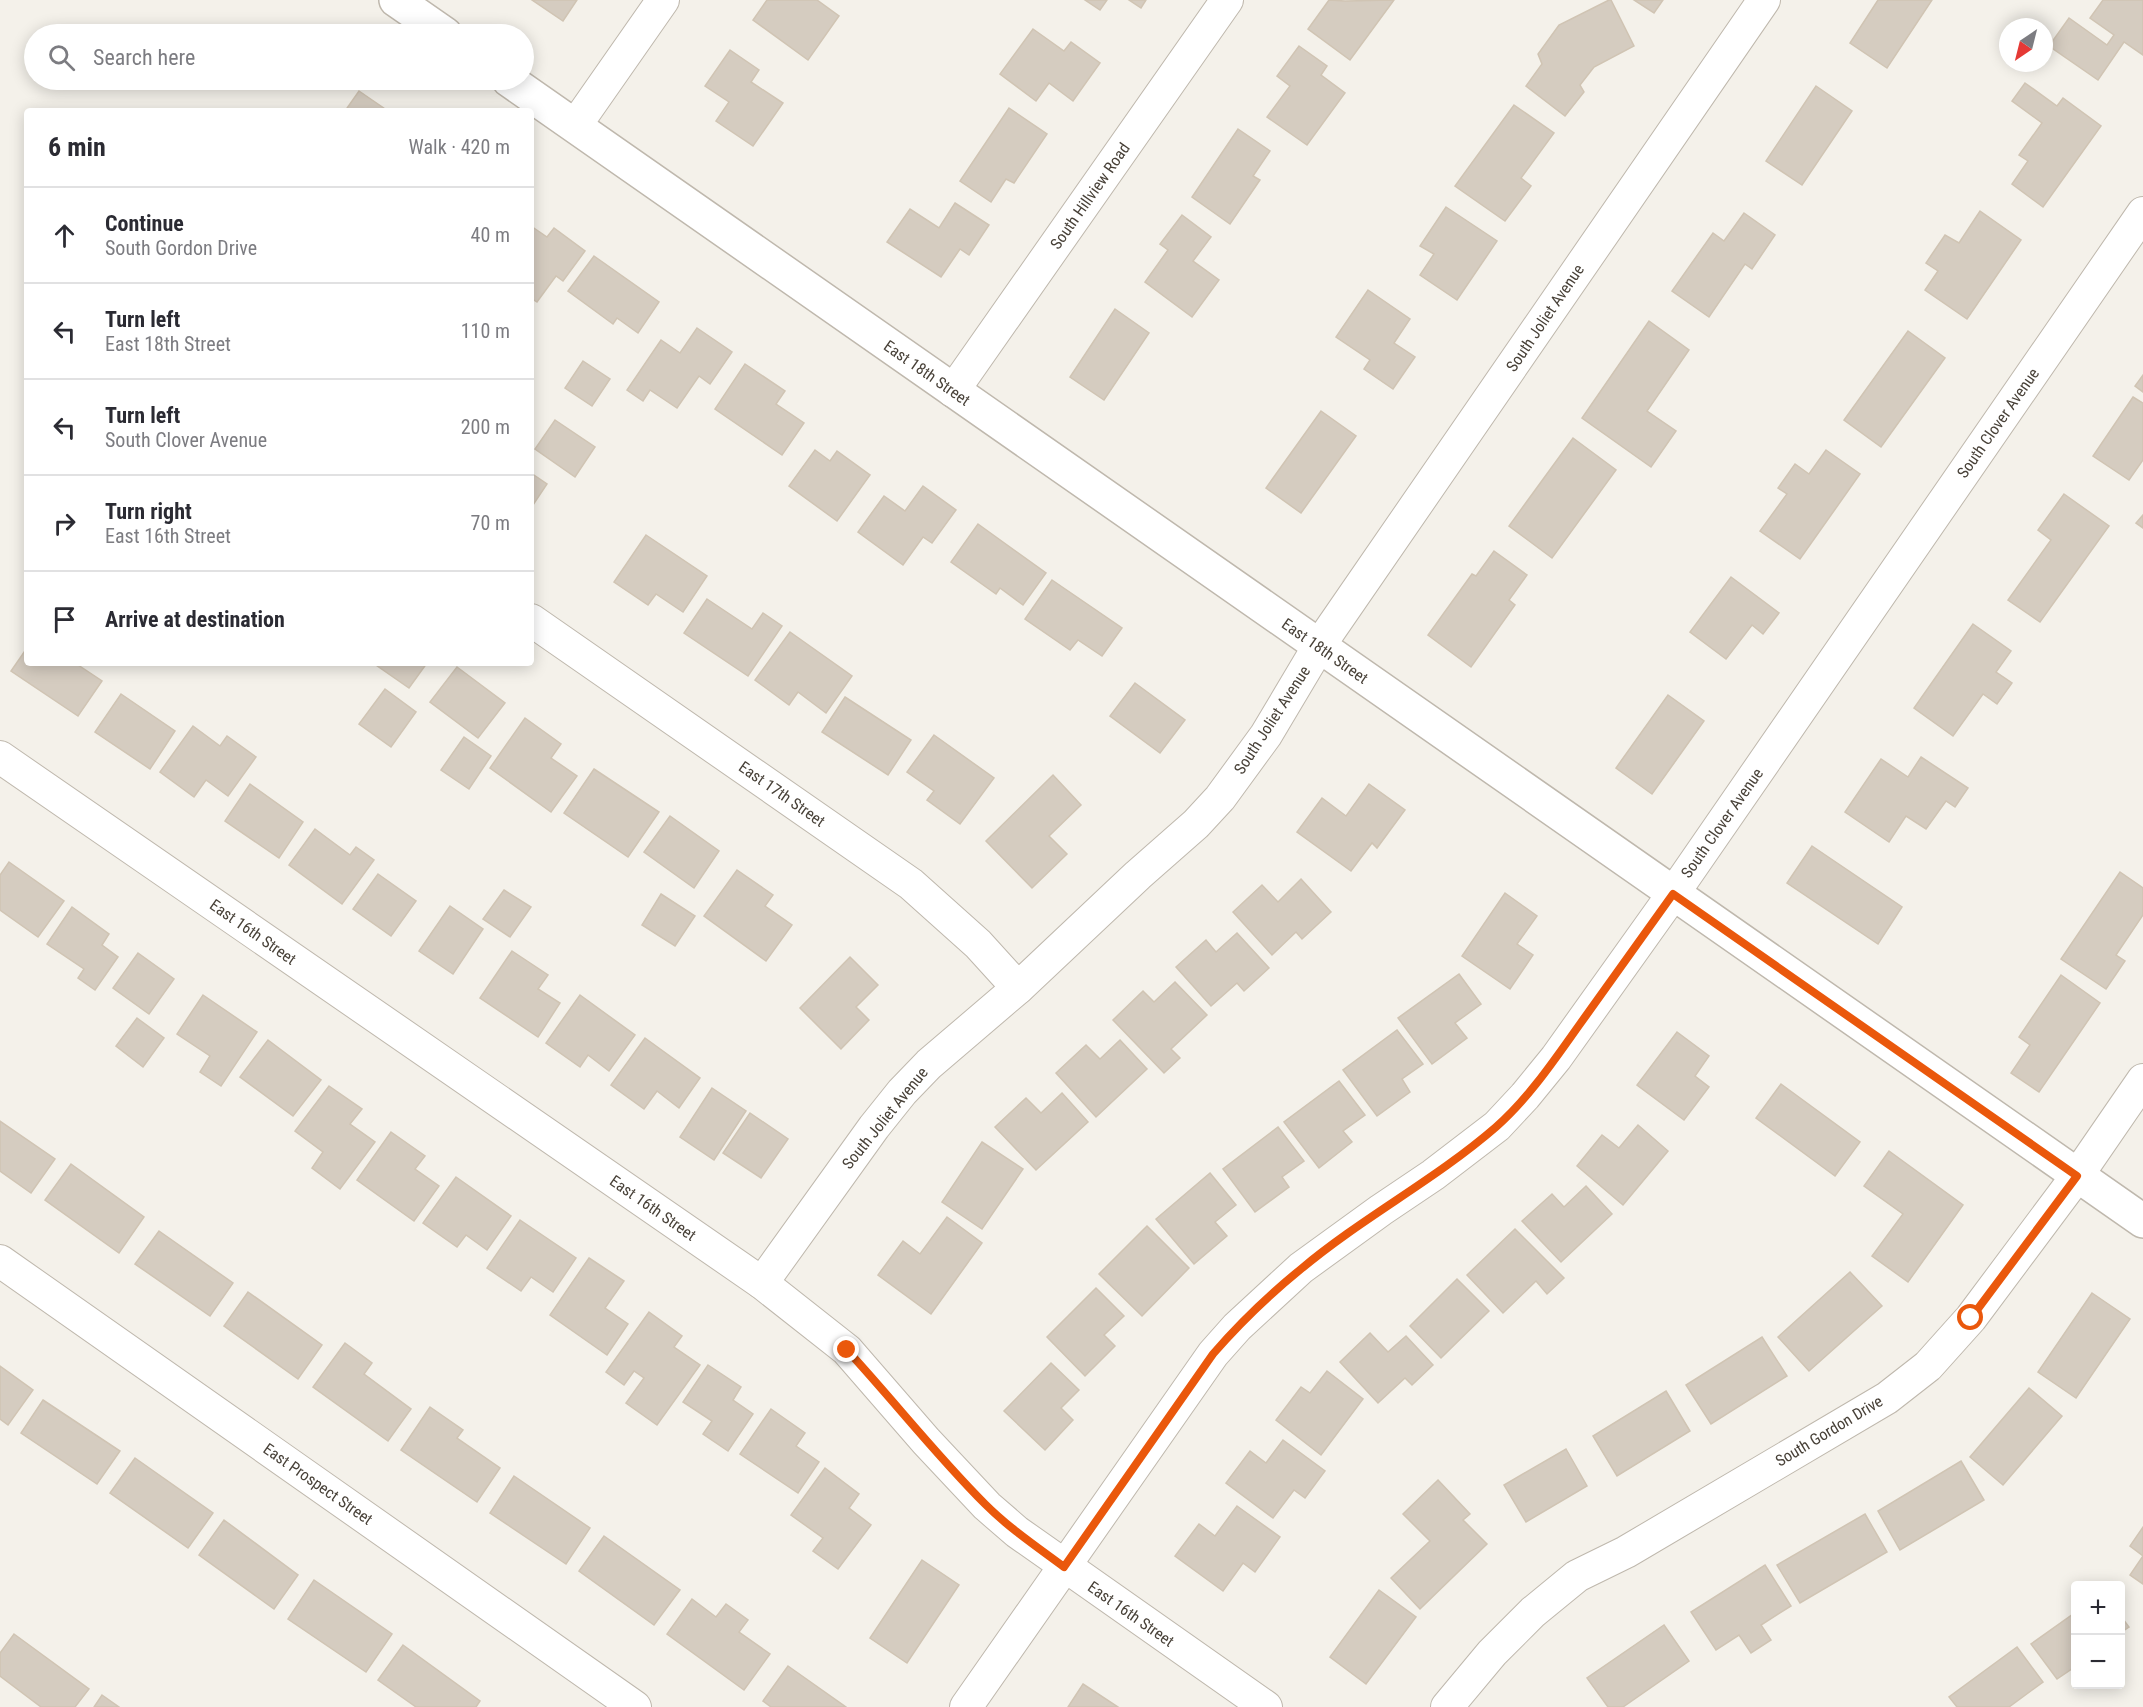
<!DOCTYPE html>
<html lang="en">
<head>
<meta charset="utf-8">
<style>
	:root { --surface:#fff; --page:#f7f7f7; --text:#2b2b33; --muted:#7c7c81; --line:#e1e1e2 }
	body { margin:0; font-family:"Roboto Condensed",sans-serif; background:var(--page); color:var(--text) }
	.controls { position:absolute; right:18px; bottom:18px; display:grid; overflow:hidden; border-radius:6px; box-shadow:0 3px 15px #0003 }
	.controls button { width:54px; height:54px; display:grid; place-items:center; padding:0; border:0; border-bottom:2px solid var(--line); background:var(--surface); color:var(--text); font:30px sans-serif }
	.compass { position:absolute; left:1999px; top:18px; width:54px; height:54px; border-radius:50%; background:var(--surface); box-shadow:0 3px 15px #0003; rotate:215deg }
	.stop { position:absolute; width:18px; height:18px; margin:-14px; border:4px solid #ea580c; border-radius:50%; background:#fff }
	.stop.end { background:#ea580c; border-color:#fff; box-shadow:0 2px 6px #0008 }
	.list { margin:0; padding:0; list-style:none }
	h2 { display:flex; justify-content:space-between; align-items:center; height:78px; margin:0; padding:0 24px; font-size:26px }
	h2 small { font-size:20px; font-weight:400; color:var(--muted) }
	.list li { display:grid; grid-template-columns:39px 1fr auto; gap:18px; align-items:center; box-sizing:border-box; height:96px; padding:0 24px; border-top:2px solid var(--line) }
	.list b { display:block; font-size:22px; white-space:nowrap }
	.list p { margin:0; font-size:20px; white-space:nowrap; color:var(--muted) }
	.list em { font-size:20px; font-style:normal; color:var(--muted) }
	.icon { flex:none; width:33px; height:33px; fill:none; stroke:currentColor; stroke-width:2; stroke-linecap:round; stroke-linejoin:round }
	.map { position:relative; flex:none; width:2143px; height:1707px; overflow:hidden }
	.search { position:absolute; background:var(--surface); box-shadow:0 3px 15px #0003; left:24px; top:24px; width:510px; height:66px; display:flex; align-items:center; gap:15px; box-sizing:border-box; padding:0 21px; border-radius:33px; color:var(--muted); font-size:22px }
	.panel { position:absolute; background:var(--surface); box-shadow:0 3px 15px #0003; left:24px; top:108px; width:510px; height:558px; border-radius:6px }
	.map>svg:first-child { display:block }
	.building { fill:#d5ccc0; stroke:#d0c4b3; stroke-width:1.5 }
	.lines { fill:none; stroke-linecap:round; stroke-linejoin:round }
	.minor-casing { stroke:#bfb8ad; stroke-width:34 }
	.tertiary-casing { stroke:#bfb8ad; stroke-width:36 }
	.minor { stroke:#fff; stroke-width:32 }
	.tertiary { stroke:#fff; stroke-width:33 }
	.route { stroke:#ea580c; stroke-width:8 }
	.labels { text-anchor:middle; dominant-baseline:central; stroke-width:4.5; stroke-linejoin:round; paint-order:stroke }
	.street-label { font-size:16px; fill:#484138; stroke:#fff }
</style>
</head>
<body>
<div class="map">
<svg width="2143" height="1707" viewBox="0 0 2143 1707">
	<rect width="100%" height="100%" fill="#f4f1ea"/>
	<g class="building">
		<path d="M532,0H577L563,21Z"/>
		<path d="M767,0H817L839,16L808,60L753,20Z"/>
		<path d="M1085,0H1107L1100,10Z"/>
		<path d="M1129,0H1146L1141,8Z"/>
		<path d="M1329,0L1345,1L1394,0L1350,60L1308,29Z"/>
		<path d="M1609,0H1611L1634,46L1594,67L1580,85L1584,92L1565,116L1526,86L1542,64L1538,54L1559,25Z"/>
		<path d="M1634,0H1663L1654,13Z"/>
		<path d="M1878,0H1932L1887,68L1850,43Z"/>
		<path d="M2103,0H2143V55L2124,42L2098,80L2049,46L2069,18L2107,45L2114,35L2090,18Z"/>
		<path d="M1033,29L1064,51L1071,42L1100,63L1073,101L1049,83L1036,101L1000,74Z"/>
		<path d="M1299,46L1327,66L1321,75L1345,93L1307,145L1267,117L1290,86L1277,76Z"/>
		<path d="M730,50L759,70L751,82L783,103L753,146L716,121L729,102L705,86Z"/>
		<path d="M2025,83L2057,106L2063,98L2101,126L2043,207L2012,184L2028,161L2019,155L2042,123L2012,101Z"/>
		<path d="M1816,86L1852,111L1802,185L1766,161Z"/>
		<path d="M359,91L388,111H345Z"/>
		<path d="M1514,105L1554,133L1521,178L1531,186L1505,221L1455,186Z"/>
		<path d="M1009,108L1047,134L1014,183L1006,179L991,202L960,181Z"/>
		<path d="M1238,129L1270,151L1253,176L1260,180L1230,224L1192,197Z"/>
		<path d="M955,203L989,225L969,255L960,249L941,277L887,242L910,209L939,228Z"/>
		<path d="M1446,207L1497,241L1457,300L1420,275L1434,254L1420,246Z"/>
		<path d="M1980,211L2021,240L1967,319L1925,290L1938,271L1926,263L1945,235L1959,243Z"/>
		<path d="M1744,213L1775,235L1752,269L1745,264L1709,317L1672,291L1713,233L1724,241Z"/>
		<path d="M1182,215L1211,237L1193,261L1219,280L1192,317L1145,282L1168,250L1160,244Z"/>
		<path d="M531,226L547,237L554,228L585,251L563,281L556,276L537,302L531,298Z"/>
		<path d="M594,256L659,302L638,333L617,318L613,324L568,291Z"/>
		<path d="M1368,290L1410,319L1394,343L1415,357L1393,389L1364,369L1370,360L1336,337Z"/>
		<path d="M1115,309L1149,333L1104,400L1070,377Z"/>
		<path d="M1649,321L1689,350L1647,411L1676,431L1651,467L1582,418Z"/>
		<path d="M697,328L732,352L710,384L699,376L677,408L650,390L643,401L627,390L661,340L680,353Z"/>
		<path d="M1908,331L1945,358L1881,447L1844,420Z"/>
		<path d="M583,361L610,379L592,406L565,388Z"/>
		<path d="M745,364L785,391L776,404L804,423L782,455L715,409Z"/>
		<path d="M2143,375V392L2135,386Z"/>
		<path d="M2133,397L2143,403V460L2129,480L2093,456Z"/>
		<path d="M1321,411L1356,436L1301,513L1266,488Z"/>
		<path d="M555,420L595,447L575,477L535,449Z"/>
		<path d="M1573,438L1616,470L1552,558L1509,526Z"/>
		<path d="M815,450L830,461L837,451L870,475L837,521L789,486Z"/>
		<path d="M1826,450L1860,474L1800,559L1760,531L1787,494L1778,488L1795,464L1809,474Z"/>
		<path d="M531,473L547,484L531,508Z"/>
		<path d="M923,486L956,510L932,543L923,537L903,565L858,532L884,496L905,511Z"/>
		<path d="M2064,494L2109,526L2040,622L2008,600L2051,540L2038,530Z"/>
		<path d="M2143,515V528L2136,523Z"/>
		<path d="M978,524L1046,573L1023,605L1000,588L996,594L951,562Z"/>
		<path d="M646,535L707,576L683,612L656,594L648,605L614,582Z"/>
		<path d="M1494,551L1527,575L1509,600L1515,605L1471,667L1428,635L1472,574L1476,576Z"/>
		<path d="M1731,577L1779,613L1763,634L1752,625L1726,659L1690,632Z"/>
		<path d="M1052,580L1122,628L1102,656L1078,640L1070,650L1025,619Z"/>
		<path d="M707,599L752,629L763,613L782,626L748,676L684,633Z"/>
		<path d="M1973,624L2011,651L1996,672L2012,683L1997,704L1983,694L1953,736L1914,708Z"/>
		<path d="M790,632L852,676L826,713L798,692L789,705L755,680Z"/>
		<path d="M27,648V663H75L102,681L78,716L11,671Z"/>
		<path d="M373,663H427L409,688Z"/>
		<path d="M457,667L505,703L478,738L430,702Z"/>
		<path d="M1135,683L1185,720L1160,753L1110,716Z"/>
		<path d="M385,689L416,712L391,747L359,724Z"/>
		<path d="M121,694L175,731L150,769L95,732Z"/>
		<path d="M1668,695L1704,721L1652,794L1616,768Z"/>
		<path d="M845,697L911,740L888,775L822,732Z"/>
		<path d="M525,718L561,744L551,758L577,776L551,812L490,768Z"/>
		<path d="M193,726L220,746L227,736L256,757L228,796L206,780L194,797L160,772Z"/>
		<path d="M934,735L994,778L960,824L927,800L934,791L907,772Z"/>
		<path d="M464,737L491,756L469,789L441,770Z"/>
		<path d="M1921,757L1968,788L1955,807L1946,801L1926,829L1906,816L1889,842L1845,812L1881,759L1908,777Z"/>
		<path d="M594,769L659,812L628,857L564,813Z"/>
		<path d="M1053,775L1081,805L1049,836L1067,854L1032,888L986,841Z"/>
		<path d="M250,784L303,822L279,858L225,821Z"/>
		<path d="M1369,784L1405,810L1377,848L1372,843L1351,871L1297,832L1322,798L1346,816Z"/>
		<path d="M670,816L719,851L694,888L644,852Z"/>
		<path d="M315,829L350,855L356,847L374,860L342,904L289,865Z"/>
		<path d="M1812,846L1902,907L1878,944L1787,883Z"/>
		<path d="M9,862L64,901L38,937L0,910V875Z"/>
		<path d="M737,870L773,895L765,906L792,925L766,961L704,916Z"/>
		<path d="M2120,872L2143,888V915L2116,955L2125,961L2106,989L2061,959Z"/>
		<path d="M378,874L416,901L391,936L353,909Z"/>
		<path d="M1301,879L1331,912L1302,939L1296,932L1272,955L1233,912L1262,885L1278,902Z"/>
		<path d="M504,890L531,907L510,937L483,919Z"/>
		<path d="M1505,893L1537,916L1517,944L1533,955L1510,989L1462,956Z"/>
		<path d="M661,894L695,916L675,946L642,925Z"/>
		<path d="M450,906L483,929L453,974L419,951Z"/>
		<path d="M72,907L109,934L102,945L118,957L95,990L78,978L84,969L47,944Z"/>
		<path d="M1237,933L1269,968L1244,991L1237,983L1211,1006L1176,967L1206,940L1216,952Z"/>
		<path d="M512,951L548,975L538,989L560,1003L538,1037L480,998Z"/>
		<path d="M138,953L174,979L149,1014L113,988Z"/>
		<path d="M850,957L878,985L856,1007L869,1020L841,1049L800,1008Z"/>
		<path d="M1459,974L1481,1004L1455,1023L1467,1038L1432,1064L1398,1018Z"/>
		<path d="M2061,975L2100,1003L2039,1092L2011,1073L2030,1045L2019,1037Z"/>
		<path d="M1175,982L1207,1015L1171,1049L1180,1058L1164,1073L1113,1020L1143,991L1154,1002Z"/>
		<path d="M203,995L257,1032L221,1086L200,1072L210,1056L177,1034Z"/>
		<path d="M580,995L635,1035L609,1071L588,1055L580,1067L546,1043Z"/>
		<path d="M137,1018L164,1038L143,1067L116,1046Z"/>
		<path d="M1397,1030L1423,1064L1402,1079L1410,1092L1377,1116L1343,1070Z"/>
		<path d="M1677,1032L1709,1056L1695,1076L1709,1087L1684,1120L1637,1085Z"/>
		<path d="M645,1038L700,1078L679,1108L657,1091L644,1109L611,1085Z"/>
		<path d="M268,1040L321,1080L293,1116L240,1077Z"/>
		<path d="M1120,1040L1147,1069L1096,1117L1056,1073L1086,1045L1100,1059Z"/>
		<path d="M1339,1081L1365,1115L1343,1131L1352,1142L1319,1168L1284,1122Z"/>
		<path d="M1781,1084L1860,1142L1835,1176L1756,1118Z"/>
		<path d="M329,1086L362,1109L350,1124L375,1142L340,1189L312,1168L323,1152L295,1131Z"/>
		<path d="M712,1088L746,1111L714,1160L680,1137Z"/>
		<path d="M1062,1093L1088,1122L1036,1170L995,1127L1026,1098L1041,1113Z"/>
		<path d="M750,1113L788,1139L761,1178L723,1153Z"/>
		<path d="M0,1121L55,1159L31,1193L0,1171Z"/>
		<path d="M1638,1125L1668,1151L1623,1205L1577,1166L1602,1135L1619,1148Z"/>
		<path d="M1278,1127L1304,1161L1282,1177L1289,1187L1255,1212L1223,1169Z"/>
		<path d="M391,1132L425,1156L415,1169L439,1186L414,1221L357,1180Z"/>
		<path d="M982,1142L1023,1169L982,1229L942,1202Z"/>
		<path d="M1889,1151L1963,1205L1908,1282L1872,1256L1903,1214L1864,1186Z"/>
		<path d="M71,1164L144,1217L119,1253L45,1200Z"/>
		<path d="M1210,1173L1236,1205L1215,1222L1227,1236L1194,1264L1156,1219Z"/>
		<path d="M456,1177L511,1216L487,1250L466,1235L457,1247L423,1223Z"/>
		<path d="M1586,1186L1612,1214L1561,1262L1522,1221L1552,1194L1564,1207Z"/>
		<path d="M947,1217L982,1243L931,1314L878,1275L903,1241L920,1254Z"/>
		<path d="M520,1220L576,1258L553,1292L531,1277L521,1291L487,1268Z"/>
		<path d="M1147,1226L1189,1268L1142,1316L1099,1274Z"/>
		<path d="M1515,1229L1564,1278L1547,1294L1536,1281L1503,1313L1467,1275Z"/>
		<path d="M159,1231L233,1283L210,1316L135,1264Z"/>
		<path d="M589,1258L624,1281L605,1308L628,1324L607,1355L550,1315Z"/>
		<path d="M1850,1272L1882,1306L1809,1371L1778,1337Z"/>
		<path d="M1457,1279L1489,1311L1441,1358L1410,1326Z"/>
		<path d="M1096,1288L1124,1316L1104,1335L1115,1346L1085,1376L1047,1337Z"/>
		<path d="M248,1292L322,1345L298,1379L224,1326Z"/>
		<path d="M2092,1293L2130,1319L2076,1398L2038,1372Z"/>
		<path d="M649,1312L682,1336L674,1347L700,1365L657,1425L626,1403L644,1378L634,1371L624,1385L606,1372Z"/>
		<path d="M1370,1333L1388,1352L1406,1336L1433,1365L1412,1385L1405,1378L1378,1403L1340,1362Z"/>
		<path d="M1762,1337L1787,1376L1711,1424L1686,1385Z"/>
		<path d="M345,1343L372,1363L364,1374L411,1409L388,1441L313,1387Z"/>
		<path d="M1051,1363L1079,1390L1061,1408L1073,1420L1045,1450L1004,1411Z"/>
		<path d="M708,1365L741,1387L733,1400L753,1414L728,1451L703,1434L712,1421L683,1402Z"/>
		<path d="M0,1366L33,1390L8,1425L0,1419Z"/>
		<path d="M1327,1371L1363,1399L1321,1455L1276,1420L1301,1387L1310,1393Z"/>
		<path d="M2029,1388L2062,1416L2003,1485L1970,1457Z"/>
		<path d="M1666,1391L1690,1431L1617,1476L1593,1436Z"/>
		<path d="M43,1400L120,1451L97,1484L21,1433Z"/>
		<path d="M430,1407L463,1430L457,1438L500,1468L477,1502L401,1450Z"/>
		<path d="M771,1409L805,1433L796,1446L819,1462L798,1493L740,1454Z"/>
		<path d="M1283,1440L1325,1471L1305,1498L1294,1490L1273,1518L1226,1483L1250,1451L1266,1463Z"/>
		<path d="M1566,1449L1587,1486L1526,1522L1504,1485Z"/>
		<path d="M135,1458L213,1513L188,1548L110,1493Z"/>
		<path d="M1961,1461L1984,1500L1900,1550L1878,1511Z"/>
		<path d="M825,1468L859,1494L849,1508L871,1525L838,1569L813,1551L823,1538L791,1515Z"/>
		<path d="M514,1476L590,1528L566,1564L490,1513Z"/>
		<path d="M1438,1480L1470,1514L1463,1520L1487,1544L1420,1609L1391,1578L1430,1541L1403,1514Z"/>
		<path d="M1237,1506L1280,1537L1255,1572L1243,1563L1223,1591L1175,1556L1199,1524L1215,1536Z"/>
		<path d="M1865,1514L1887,1552L1800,1603L1777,1565Z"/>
		<path d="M224,1520L298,1575L274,1609L199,1555Z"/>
		<path d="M2143,1527V1584L2130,1575L2143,1556L2130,1546Z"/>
		<path d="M604,1536L680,1590L654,1625L579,1571Z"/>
		<path d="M922,1560L959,1585L907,1663L870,1638Z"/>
		<path d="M1765,1565L1791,1606L1761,1625L1771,1640L1751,1653L1739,1635L1716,1650L1691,1612Z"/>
		<path d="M314,1580L392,1634L366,1672L288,1619Z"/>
		<path d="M1379,1590L1416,1617L1366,1684L1330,1657Z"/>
		<path d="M692,1599L716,1617L726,1604L748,1620L739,1632L770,1654L744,1690L667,1634Z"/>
		<path d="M2076,1612V1666L2057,1679L2031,1644Z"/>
		<path d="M2120,1615L2129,1627L2120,1633Z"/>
		<path d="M1664,1625L1689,1661L1623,1707H1608L1587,1678Z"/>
		<path d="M14,1634L89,1689L75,1707H41L0,1676V1653Z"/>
		<path d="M403,1645L480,1701L476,1707H416L378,1680Z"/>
		<path d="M2017,1647L2043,1682L2009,1707H1957L1949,1697Z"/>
		<path d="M788,1666L846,1707H771L763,1701Z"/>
		<path d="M1083,1684L1118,1707H1068Z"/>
		<path d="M102,1695L119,1707H94Z"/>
	</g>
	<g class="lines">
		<defs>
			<g id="minor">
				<path d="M575,126L663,0"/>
				<path d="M953,391L1227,0"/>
				<path d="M531,620L911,884L978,944L1018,988"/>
				<path d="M0,757L762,1283L847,1350L926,1441L987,1506L1017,1532L1266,1707"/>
				<path d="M0,1261L635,1707"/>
				<path d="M762,1283L874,1127L902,1092L929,1064L1018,988L1138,875L1196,824L1220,798L1266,735L1319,646L1764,0"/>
				<path d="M966,1707L1213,1354L1237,1327L1301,1268L1381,1210L1433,1175L1497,1126L1525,1096L1556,1058L1673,894L2143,213"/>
				<path d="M1447,1707L1492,1653L1533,1612L1577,1576L1626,1552L1887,1398L1928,1366L1971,1318L2077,1176L2143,1080"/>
			</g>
			<g id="tertiary">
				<path d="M396,0L445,34"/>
				<path d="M509,80L2143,1221"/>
			</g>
		</defs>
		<use href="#minor" class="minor-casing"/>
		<use href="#tertiary" class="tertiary-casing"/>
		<use href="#minor" class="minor"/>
		<use href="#tertiary" class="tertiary"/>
	</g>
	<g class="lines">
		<path class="route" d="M847,1350C894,1401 936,1455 985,1504C1009,1528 1037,1547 1064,1567L1213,1354C1239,1324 1269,1295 1301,1269C1363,1217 1435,1180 1496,1127C1529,1098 1555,1059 1580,1024C1611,981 1642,938 1673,894L2077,1176L1971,1318"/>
	</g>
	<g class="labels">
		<g class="street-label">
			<text transform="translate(1090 196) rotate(-55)">South Hillview Road</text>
			<text transform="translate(1545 318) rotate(-56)">South Joliet Avenue</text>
			<text transform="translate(927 373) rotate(35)">East 18th Street</text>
			<text transform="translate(1998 423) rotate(-55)">South Clover Avenue</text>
			<text transform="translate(1325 651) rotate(35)">East 18th Street</text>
			<text transform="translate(1272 720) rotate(-57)">South Joliet Avenue</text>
			<text transform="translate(782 794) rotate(35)">East 17th Street</text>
			<text transform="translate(1722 823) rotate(-55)">South Clover Avenue</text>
			<text transform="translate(253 932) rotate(35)">East 16th Street</text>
			<text transform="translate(885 1118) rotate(-51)">South Joliet Avenue</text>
			<text transform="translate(653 1208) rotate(35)">East 16th Street</text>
			<text transform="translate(1829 1431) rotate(-31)">South Gordon Drive</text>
			<text transform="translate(318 1484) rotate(35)">East Prospect Street</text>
			<text transform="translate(1131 1614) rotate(35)">East 16th Street</text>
		</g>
	</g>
</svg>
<div class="controls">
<button>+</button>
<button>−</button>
</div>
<svg class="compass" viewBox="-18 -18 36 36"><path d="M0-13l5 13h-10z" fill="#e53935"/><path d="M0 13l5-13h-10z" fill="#7c7c81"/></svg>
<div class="stop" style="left:1971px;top:1318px"></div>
<div class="stop end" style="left:847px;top:1350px"></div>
<div class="search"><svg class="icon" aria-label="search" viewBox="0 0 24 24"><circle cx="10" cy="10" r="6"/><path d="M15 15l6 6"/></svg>Search here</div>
<section class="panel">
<h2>6 min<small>Walk · 420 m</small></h2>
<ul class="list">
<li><svg class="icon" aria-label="ahead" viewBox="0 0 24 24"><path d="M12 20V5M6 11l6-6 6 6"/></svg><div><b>Continue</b><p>South Gordon Drive</p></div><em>40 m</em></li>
<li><svg class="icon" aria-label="left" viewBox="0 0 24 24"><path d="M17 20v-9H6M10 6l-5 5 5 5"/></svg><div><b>Turn left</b><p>East 18th Street</p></div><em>110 m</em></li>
<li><svg class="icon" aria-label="left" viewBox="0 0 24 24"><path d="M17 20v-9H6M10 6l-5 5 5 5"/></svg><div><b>Turn left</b><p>South Clover Avenue</p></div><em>200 m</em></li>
<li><svg class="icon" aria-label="right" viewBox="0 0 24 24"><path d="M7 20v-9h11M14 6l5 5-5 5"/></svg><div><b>Turn right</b><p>East 16th Street</p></div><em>70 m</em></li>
<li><svg class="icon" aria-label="arrive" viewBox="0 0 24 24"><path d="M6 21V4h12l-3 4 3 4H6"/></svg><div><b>Arrive at destination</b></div></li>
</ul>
</section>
</div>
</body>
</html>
